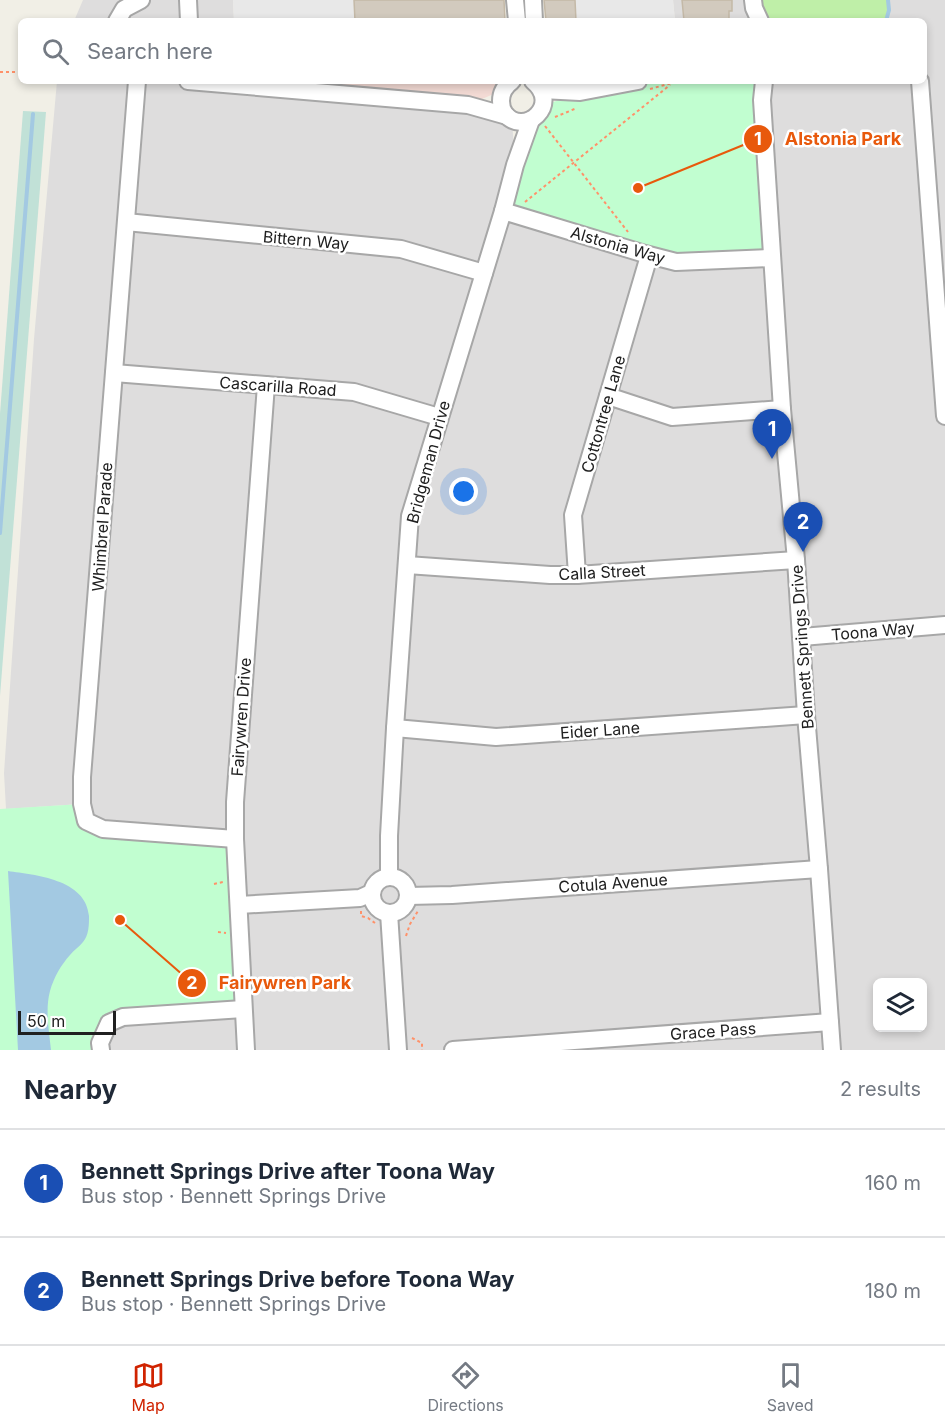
<!DOCTYPE html>
<html lang="en">
<head>
<meta charset="utf-8">
<style>
	:root { --surface:#fff; --page:#f2f2f3; --text:#1f2937; --muted:#747a83; --line:#e0e1e3; --accent:#d02300 }
	body { margin:0; font-family:Inter,sans-serif; background:var(--page); color:var(--text) }
	.controls { position:absolute; right:18px; bottom:18px; display:grid; overflow:hidden; border-radius:9px; box-shadow:0 3px 9px #0003 }
	.controls button { width:54px; height:54px; display:grid; place-items:center; padding:0; border:0; border-bottom:2px solid var(--line); background:var(--surface); color:var(--text); font:30px sans-serif }
	.scale { position:absolute; left:18px; bottom:15px; width:98px; box-sizing:border-box; padding-left:6px; border:3px solid #202020; border-top:0; font-size:16px; line-height:21px; white-space:nowrap; color:#202020; -webkit-text-stroke:4px #fff; paint-order:stroke }
	.you { position:absolute; left:464px; top:492px; width:21px; height:21px; margin:-15px; border:4px solid #fff; border-radius:50%; background:#1a73e8; box-shadow:0 0 0 9px #1a73e833 }
	.badge { display:grid; place-items:center; width:39px; height:39px; border-radius:50%; background:var(--accent); color:#fff; font-size:20px; font-weight:700 }
	.pin { position:absolute; translate:-50% -50px; filter:drop-shadow(0 2px 3px #0008) }
	.pin::after { content:''; position:absolute; top:32px; width:21px; height:18px; background:inherit; clip-path:polygon(0 0,100% 0,50% 100%) }
	.list { margin:0; padding:0; list-style:none }
	h2 { display:flex; justify-content:space-between; align-items:center; height:78px; margin:0; padding:0 24px; font-size:26px }
	h2 small { font-size:20px; font-weight:400; color:var(--muted) }
	.list li { display:grid; grid-template-columns:39px 1fr auto; gap:18px; align-items:center; box-sizing:border-box; height:108px; padding:0 24px; border-top:2px solid var(--line) }
	.list b { display:block; font-size:22px; white-space:nowrap }
	.list p { margin:0; font-size:20px; white-space:nowrap; color:var(--muted) }
	.list em { font-size:20px; font-style:normal; color:var(--muted) }
	.icon { flex:none; width:33px; height:33px; fill:none; stroke:currentColor; stroke-width:2; stroke-linecap:round; stroke-linejoin:round }
	.map { position:relative; flex:none; width:945px; height:1050px; overflow:hidden }
	.search { position:absolute; background:var(--surface); box-shadow:0 3px 9px #0003; left:18px; right:18px; top:18px; height:66px; display:flex; align-items:center; gap:15px; box-sizing:border-box; padding:0 21px; border-radius:9px; color:var(--muted); font-size:22px }
	.sheet { height:294px; background:var(--surface) }
	nav { display:flex; justify-content:space-around; align-items:center; box-sizing:border-box; height:84px; border-top:2px solid var(--line); background:var(--surface); font-size:16px; color:var(--muted) }
	nav a { display:grid; justify-items:center; gap:3px }
	nav .on { color:var(--accent) }
	.map>svg:first-child { display:block }
	.residential { fill:#dedddd; fill-rule:evenodd }
	.commercial { fill:#f3dad4 }
	.grass { fill:#bfefa8 }
	.wetland { fill:#c1e1d7 }
	.park { fill:#c1fed0 }
	.parking { fill:#e8e8e8 }
	.water { fill:#a3c9e2 }
	.lines { fill:none; stroke-linecap:round; stroke-linejoin:round }
	.stream { stroke:#a3c9e2; stroke-width:4 }
	.building { fill:#d2cabe; stroke:#c4b9a7; stroke-width:1.5 }
	.minor-casing { stroke:#a7a7a7; stroke-width:20 }
	.path { stroke:#ff9169; stroke-width:2; stroke-dasharray:3 3; stroke-linecap:butt }
	.minor { stroke:#fff; stroke-width:16 }
	.labels { text-anchor:middle; dominant-baseline:central; stroke-width:5; stroke-linejoin:round; paint-order:stroke }
	.street-label { font-size:16px; fill:#202020; stroke:#fff }
	.leader { fill:none; stroke:#e8590c; stroke-width:2 }
	.callout-dot { fill:#e8590c; stroke:#fff; stroke-width:2 }
	.mark-label { font-size:18px; text-anchor:middle; font-weight:bold; fill:#fff }
	.callout-label { font-size:18px; text-anchor:middle; font-weight:bold; fill:#e8590c; stroke:#fff; stroke-width:5; stroke-linejoin:round; paint-order:stroke }
</style>
</head>
<body>
<div class="map">
<svg width="945" height="1050" viewBox="0 0 945 1050">
	<rect width="100%" height="100%" fill="#f1efe6"/>
	<g class="residential">
		<path d="M83,0H233L234,21H74Z"/>
		<path d="M673,0H945V1050H101L103,829L81,804L6,809L4,773L34,339L57,81H238L468,105L512,120L515,165L757,81H924V21H675ZM878,982H922V1028H878Z"/>
	</g>
	<path class="commercial" d="M238,81H512L503,90L468,105Z"/>
	<path class="grass" d="M753,0H888L889,10L886,21H760Z"/>
	<path class="wetland" d="M23,111L46,112L0,696V414Z"/>
	<g class="park">
		<path d="M638,81H757L771,258L676,262L503,211L543,106L580,92Z"/>
		<path d="M82,804L86,821L235,839L243,1009L123,1017L101,1050H0V809Z"/>
	</g>
	<g class="parking">
		<path d="M233,0H354L355,21H234Z"/>
		<path d="M575,0H673L675,21H576Z"/>
	</g>
	<path class="water" d="M8,871C35,875 86,879 89,916C89,925 89,935 83,942C79,947 74,950 70,955C61,965 54,977 50,991C45,1010 49,1030 51,1050H18Z"/>
	<g class="lines">
		<g class="stream">
			<path d="M886,21L889,10L888,0"/>
			<path d="M0,533L33,114"/>
		</g>
	</g>
	<g class="building">
		<path d="M354,0H504L505,21H355Z"/>
		<path d="M544,0H575L576,21H546Z"/>
		<path d="M682,0H732V11H729V21H684Z"/>
	</g>
	<g class="lines">
		<defs>
			<g id="minor">
				<path d="M188,0L189,21"/>
				<path d="M515,0L517,21"/>
				<path d="M533,0L534,21"/>
				<path d="M753,0L754,8L760,21"/>
				<path d="M117,21L124,9L141,0"/>
				<path d="M137,81L82,777V804L86,821L103,829L235,839"/>
				<path d="M188,81L468,105L507,116"/>
				<path d="M512,81C505,86 501,92 501,101C501,106 502,110 505,114C524,137 562,105 533,81"/>
				<path d="M764,81L762,100L782,409L796,560L806,715L819,869L832,1050"/>
				<path d="M920,81L945,416"/>
				<path d="M542,90L580,92L638,81"/>
				<path d="M503,211L645,254L676,262L771,258"/>
				<path d="M126,222L401,249L484,273"/>
				<path d="M114,373L354,392L439,417"/>
				<path d="M608,396L672,417L782,409"/>
				<path d="M407,565L550,575H577L796,560"/>
				<path d="M577,575L573,515L649,256"/>
				<path d="M802,637L945,625"/>
				<path d="M395,728L496,737L806,715"/>
				<circle cx="390" cy="895" r="18"/>
				<path d="M389,877V836L395,728L410,516L503,211L515,165L531,120"/>
				<path d="M408,896L452,895L819,869"/>
				<path d="M239,905L360,898L371,893"/>
				<path d="M389,913L398,1050"/>
				<path d="M101,1050L100,1043L109,1023L123,1017L243,1009"/>
				<path d="M246,1050L235,839V802L266,385"/>
				<path d="M453,1050L830,1022"/>
			</g>
		</defs>
		<use href="#minor" class="minor-casing"/>
		<g class="path">
			<path d="M0,72H21"/>
			<path d="M650,89L679,81"/>
			<path d="M555,117L577,108"/>
			<path d="M545,126L628,232"/>
			<path d="M525,202L670,85"/>
			<path d="M214,884L223,882"/>
			<path d="M361,911V916L368,918L375,923"/>
			<path d="M218,932L226,933"/>
			<path d="M406,936L410,924L418,911"/>
			<path d="M412,1038L422,1043V1050"/>
		</g>
		<use href="#minor" class="minor"/>
	</g>
	<g class="labels">
		<g class="street-label">
			<text transform="translate(306 240) rotate(5)">Bittern Way</text>
			<text transform="translate(618 245) rotate(16)">Alstonia Way</text>
			<text transform="translate(278 386) rotate(4)">Cascarilla Road</text>
			<text transform="translate(603 414) rotate(-74)">Cottontree Lane</text>
			<text transform="translate(428 462) rotate(-75)">Bridgeman Drive</text>
			<text transform="translate(102 527) rotate(-86)">Whimbrel Parade</text>
			<text transform="translate(602 572) rotate(-3)">Calla Street</text>
			<text transform="translate(873 631) rotate(-5)">Toona Way</text>
			<text transform="translate(802 647) rotate(-94)">Bennett Springs Drive</text>
			<text transform="translate(241 717) rotate(-86)">Fairywren Drive</text>
			<text transform="translate(600 730) rotate(-4)">Eider Lane</text>
			<text transform="translate(613 883) rotate(-4)">Cotula Avenue</text>
			<text transform="translate(713 1031) rotate(-4)">Grace Pass</text>
		</g>
	</g>
	<path class="leader" d="M638 188L758 139M120 920L192 983"/>
	<g class="callout-dot">
		<circle cx="638" cy="188" r="6"/>
		<circle cx="120" cy="920" r="6"/>
		<circle cx="758" cy="139" r="15"/>
		<circle cx="192" cy="983" r="15"/>
	</g>
	<g class="mark-label">
		<text x="758" y="145">1</text>
		<text x="192" y="989">2</text>
	</g>
	<g class="callout-label">
		<text x="843" y="145">Alstonia Park</text>
		<text x="285" y="989">Fairywren Park</text>
	</g>
</svg>
<div class="controls">
<button><svg class="icon" aria-label="layers" viewBox="0 0 24 24"><path d="M12 4l9 5-9 5-9-5zM3 14l9 5 9-5"/></svg></button>
</div>
<div class="scale">50 m</div>
<div class="you"></div>
<div class="pin badge" style="left:772px;top:459px;background:#1a4fb4">1</div>
<div class="pin badge" style="left:803px;top:552px;background:#1a4fb4">2</div>
<div class="search"><svg class="icon" aria-label="search" viewBox="0 0 24 24"><circle cx="10" cy="10" r="6"/><path d="M15 15l6 6"/></svg>Search here</div>
</div>
<section class="sheet">
<h2>Nearby<small>2 results</small></h2>
<ul class="list">
<li><span class="badge" style="background:#1a4fb4">1</span><div><b>Bennett Springs Drive after Toona Way</b><p>Bus stop · Bennett Springs Drive</p></div><em>160 m</em></li>
<li><span class="badge" style="background:#1a4fb4">2</span><div><b>Bennett Springs Drive before Toona Way</b><p>Bus stop · Bennett Springs Drive</p></div><em>180 m</em></li>
</ul>
</section>
<nav>
<a class="on"><svg class="icon" aria-label="map" viewBox="0 0 24 24"><path d="M3 6l6-2 6 2 6-2v14l-6 2-6-2-6 2zM9 4v14M15 6v14"/></svg>Map</a>
<a><svg class="icon" aria-label="directions" viewBox="0 0 24 24"><path d="M12 3l9 9-9 9-9-9zM9 14v-3h6M13 9l2 2-2 2"/></svg>Directions</a>
<a><svg class="icon" aria-label="saved" viewBox="0 0 24 24"><path d="M7 4h10v16l-5-4-5 4z"/></svg>Saved</a>
</nav>
</body>
</html>
